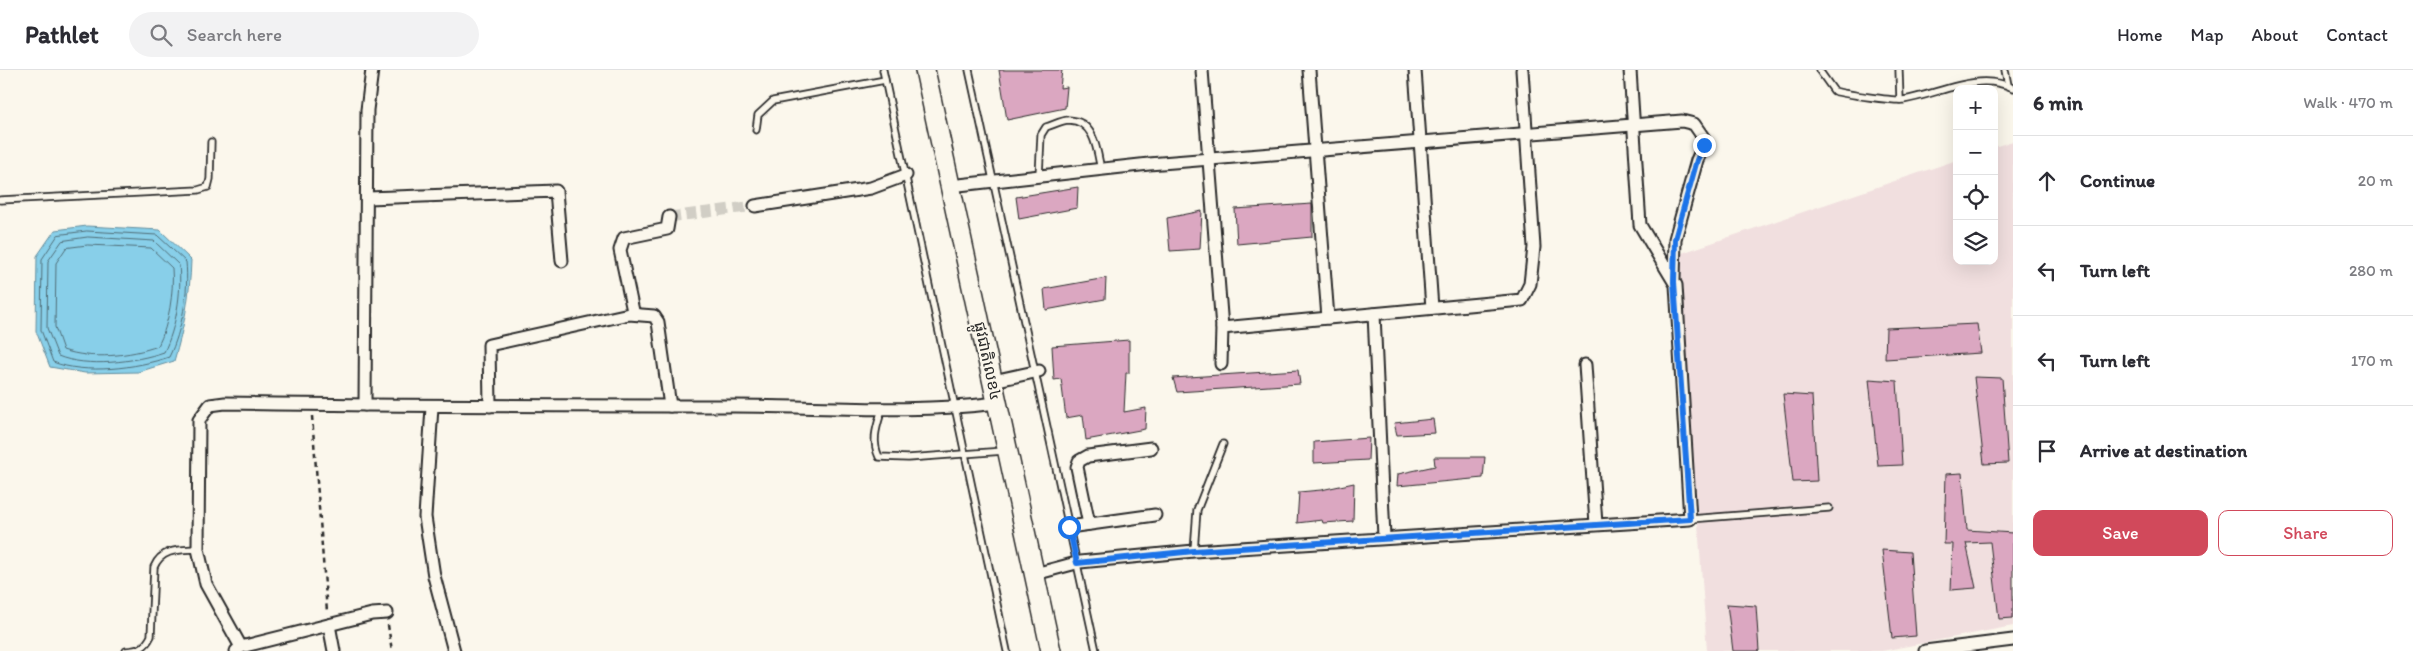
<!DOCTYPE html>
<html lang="en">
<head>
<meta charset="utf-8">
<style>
	:root { --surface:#fff; --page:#f2f2f3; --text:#2b2b33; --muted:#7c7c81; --line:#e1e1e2; --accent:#d1495b }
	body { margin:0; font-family:Itim,"Noto Sans Khmer",sans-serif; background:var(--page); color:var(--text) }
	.controls { position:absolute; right:15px; top:15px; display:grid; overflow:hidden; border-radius:10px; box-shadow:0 5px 20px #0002 }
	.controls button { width:45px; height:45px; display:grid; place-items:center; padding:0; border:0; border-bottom:1px solid var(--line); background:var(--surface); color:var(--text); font:25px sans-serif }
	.stop { position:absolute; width:15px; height:15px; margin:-11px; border:4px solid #1a73e8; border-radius:50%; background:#fff }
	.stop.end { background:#1a73e8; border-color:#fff; box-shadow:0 1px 5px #0008 }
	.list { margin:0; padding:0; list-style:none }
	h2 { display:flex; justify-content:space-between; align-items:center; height:65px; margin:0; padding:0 20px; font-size:21px }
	h2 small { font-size:16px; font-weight:400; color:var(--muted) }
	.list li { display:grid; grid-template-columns:32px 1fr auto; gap:15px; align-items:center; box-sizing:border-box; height:90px; padding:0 20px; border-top:1px solid var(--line) }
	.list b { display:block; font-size:19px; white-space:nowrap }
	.list em { font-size:16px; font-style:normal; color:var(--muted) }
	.actions { display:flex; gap:10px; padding:15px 20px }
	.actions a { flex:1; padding:11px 0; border:1px solid var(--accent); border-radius:10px; text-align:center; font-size:18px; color:var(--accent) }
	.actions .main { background:var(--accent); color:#fff }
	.icon { flex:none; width:28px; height:28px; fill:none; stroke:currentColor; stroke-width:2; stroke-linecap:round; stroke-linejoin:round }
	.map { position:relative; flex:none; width:2013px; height:581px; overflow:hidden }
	header { display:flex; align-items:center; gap:30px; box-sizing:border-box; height:70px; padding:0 25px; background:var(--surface); border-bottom:1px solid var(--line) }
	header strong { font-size:24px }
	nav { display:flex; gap:28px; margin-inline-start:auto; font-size:18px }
	.search { width:350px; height:45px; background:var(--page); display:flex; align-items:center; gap:12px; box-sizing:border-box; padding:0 18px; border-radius:28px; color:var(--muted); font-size:19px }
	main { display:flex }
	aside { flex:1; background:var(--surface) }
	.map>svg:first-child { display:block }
	.built { fill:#f1dfdf }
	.water { fill:#88cfe9; stroke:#638d9d }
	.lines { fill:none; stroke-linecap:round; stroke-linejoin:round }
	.shore { stroke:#506d77; stroke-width:1 }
	.building { fill:#dba7c1; stroke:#2b2b2b }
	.minor-tunnel { stroke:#d1cec5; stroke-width:11; stroke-dasharray:11 5.5; stroke-linecap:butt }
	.service-casing { stroke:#2b2b2b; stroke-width:9 }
	.minor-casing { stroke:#2b2b2b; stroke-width:15 }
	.trunk-casing { stroke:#2b2b2b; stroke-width:22 }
	.path { stroke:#2b2b2b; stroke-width:2.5; stroke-dasharray:5 4; stroke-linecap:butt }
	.service { stroke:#fbf7ec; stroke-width:5.5 }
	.minor { stroke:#fbf7ec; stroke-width:11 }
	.trunk { stroke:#fbf7ec; stroke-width:19 }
	.route { stroke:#1a73e8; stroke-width:6 }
	.labels { text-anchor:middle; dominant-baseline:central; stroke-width:4.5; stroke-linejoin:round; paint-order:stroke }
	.street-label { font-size:16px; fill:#2b2b2b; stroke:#fbf7ec }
</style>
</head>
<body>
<header>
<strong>Pathlet</strong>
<div class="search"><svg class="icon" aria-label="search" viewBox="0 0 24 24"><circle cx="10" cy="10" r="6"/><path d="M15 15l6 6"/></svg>Search here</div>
<nav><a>Home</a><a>Map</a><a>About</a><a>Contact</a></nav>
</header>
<main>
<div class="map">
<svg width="2013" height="581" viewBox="0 0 2013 581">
	<rect width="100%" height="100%" fill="#fbf7ec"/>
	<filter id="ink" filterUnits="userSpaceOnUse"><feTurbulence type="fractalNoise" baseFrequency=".02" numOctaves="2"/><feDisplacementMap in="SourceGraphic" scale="10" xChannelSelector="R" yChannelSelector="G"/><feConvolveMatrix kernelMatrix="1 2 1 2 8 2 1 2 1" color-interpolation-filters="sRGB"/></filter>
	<g filter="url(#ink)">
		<path class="built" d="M2013,71V556L1882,581H1707L1679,184L1957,90V191H1994V77Z"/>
		<path class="water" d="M87,156L160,160L191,190C190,226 184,258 174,291L138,302L85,303L50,297L36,261L37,186L55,160Z"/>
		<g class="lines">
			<g class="shore">
				<path d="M87,161L157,165L186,192C189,221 182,261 169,287C137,298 85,305 53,292L41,260L42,189L58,165Z"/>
				<path d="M88,167L154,171L179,195C182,222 176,258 164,282C135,292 87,298 58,286L47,258L48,191L62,171Z"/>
				<path d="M88,175L151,178L172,198C174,222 169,254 158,276C130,286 92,290 63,280L55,257L56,193L66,178Z"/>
			</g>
		</g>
		<g class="building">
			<path d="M999,0H1062L1060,18L1067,17L1065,38L1007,50Z"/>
			<path d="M1078,117L1077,138L1019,149L1016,127Z"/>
			<path d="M1312,134V167L1237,174L1235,139Z"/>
			<path d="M1202,141L1200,179L1170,181L1167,148Z"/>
			<path d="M1106,208L1105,229L1046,240L1044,219Z"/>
			<path d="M1977,254L1981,283L1885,289L1886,258Z"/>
			<path d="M1129,270V303H1126L1124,342L1146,338L1145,359L1086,370L1083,345L1066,348L1061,309L1054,310L1052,276Z"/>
			<path d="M1298,300L1300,314L1177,322L1173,308Z"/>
			<path d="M1974,307L2002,308L2008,393L1984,394Z"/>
			<path d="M1869,309L1897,311L1902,395L1878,396Z"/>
			<path d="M1783,324L1812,326L1817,411L1793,412Z"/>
			<path d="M1433,349L1435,363L1397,365L1394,353Z"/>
			<path d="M1369,368L1368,390L1314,393V372Z"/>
			<path d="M1434,387H1485L1483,408L1397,416L1398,404L1435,396Z"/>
			<path d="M1962,403L1967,460L2013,463V548L1999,549L1990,472L1966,473L1976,518L1951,520L1953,474H1944L1946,404Z"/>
			<path d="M1354,413L1353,451L1323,453L1322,450L1297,453L1299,422L1321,420Z"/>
			<path d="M1882,480L1910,482L1916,566L1892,568Z"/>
			<path d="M1727,534L1756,536L1759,581H1733Z"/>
		</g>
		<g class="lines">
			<path class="minor-tunnel" d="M669,147L755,136"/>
			<defs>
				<g id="service">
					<path d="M883,0L1007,581"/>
					<path d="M969,0L1096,581"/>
					<path d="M1819,0L1834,21C1844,24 1893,31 1903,30C1940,24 1977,1 2013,18"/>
					<path d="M1899,0L1900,30"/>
					<path d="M2005,0L2008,15"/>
					<path d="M756,60L758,45L773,31L885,10"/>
					<path d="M1039,106L1041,65L1046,57C1053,55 1062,50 1069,50C1095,51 1097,81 1101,100"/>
					<path d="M0,130L198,120L208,117L210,109L211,72"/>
					<path d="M882,339C877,356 871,370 879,387L908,388L1004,381"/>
					<path d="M1690,449L1829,438"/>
					<path d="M1194,481L1197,440L1223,374"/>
					<path d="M126,581C139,580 145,578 151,566L154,497C162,478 180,480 198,479"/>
				</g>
				<g id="minor">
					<path d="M1202,0L1222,258L1221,294"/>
					<path d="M1309,0L1328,248"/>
					<path d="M1415,0L1432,238"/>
					<path d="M950,116L1149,94L1682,51L1694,54L1703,67L1704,75L1697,90L1675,169L1674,210"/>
					<path d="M368,128L556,121L562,191"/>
					<path d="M755,136L871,118L906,105"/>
					<path d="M629,244L654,246L658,252L670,336"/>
					<path d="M1374,244L1384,467"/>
					<path d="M1222,258L1522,230L1530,214L1534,177L1522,0"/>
					<path d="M1585,295L1596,454"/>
					<path d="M993,311L1039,301"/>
					<path d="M365,335L367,40L372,0"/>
					<path d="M490,336L489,275L629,244L633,241L620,180L624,168L667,159L669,147"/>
					<path d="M432,337L425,447L434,506L454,581"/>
					<path d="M1089,454L1077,397L1079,391L1088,386L1151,378"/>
					<path d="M1069,457L1155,445"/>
					<path d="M1035,504L1080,492L1194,481L1690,449L1676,215L1640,155L1630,0"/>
					<path d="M329,555L334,581"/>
					<path d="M241,577L372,544L387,543"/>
					<path d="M236,581L241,577L206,514L198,479L199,350L210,335L225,333C395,336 564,336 734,336C822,336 910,344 997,333"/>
					<path d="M1925,581L2013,570"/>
				</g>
				<path id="trunk" d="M925,0L1051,581"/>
			</defs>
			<use href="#service" class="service-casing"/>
			<use href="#minor" class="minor-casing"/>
			<use href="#trunk" class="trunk-casing"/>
			<g class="path">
				<path d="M312,346L327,542"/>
				<path d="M388,555L392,581"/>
			</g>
			<use href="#service" class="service"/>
			<use href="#minor" class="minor"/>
			<use href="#trunk" class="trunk"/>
		</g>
	</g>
	<g class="lines" filter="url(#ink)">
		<path class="route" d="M1069,457L1077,493L1194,481L1690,449L1674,212L1675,169L1697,90L1704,75"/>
	</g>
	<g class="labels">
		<g class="street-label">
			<text transform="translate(988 291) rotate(78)">ផ្លូវជាតិលេខ៤</text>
		</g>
	</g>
</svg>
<div class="controls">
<button>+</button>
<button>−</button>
<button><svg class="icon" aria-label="locate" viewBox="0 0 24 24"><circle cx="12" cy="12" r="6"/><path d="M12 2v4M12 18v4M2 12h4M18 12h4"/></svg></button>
<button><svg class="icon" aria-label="layers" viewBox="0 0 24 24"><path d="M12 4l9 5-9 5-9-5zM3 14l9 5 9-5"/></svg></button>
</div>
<div class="stop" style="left:1069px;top:457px"></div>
<div class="stop end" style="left:1704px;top:75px"></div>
</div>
<aside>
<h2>6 min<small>Walk · 470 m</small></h2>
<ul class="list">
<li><svg class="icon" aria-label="ahead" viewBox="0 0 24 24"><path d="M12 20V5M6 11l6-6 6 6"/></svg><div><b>Continue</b></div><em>20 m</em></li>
<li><svg class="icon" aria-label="left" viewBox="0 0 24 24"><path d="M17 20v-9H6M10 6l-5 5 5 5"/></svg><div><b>Turn left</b></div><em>280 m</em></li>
<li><svg class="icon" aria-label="left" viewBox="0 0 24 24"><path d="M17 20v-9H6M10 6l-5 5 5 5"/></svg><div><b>Turn left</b></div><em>170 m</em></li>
<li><svg class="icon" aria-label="arrive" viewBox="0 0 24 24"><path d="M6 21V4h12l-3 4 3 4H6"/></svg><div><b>Arrive at destination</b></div></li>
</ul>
<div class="actions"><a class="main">Save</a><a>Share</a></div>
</aside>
</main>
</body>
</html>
